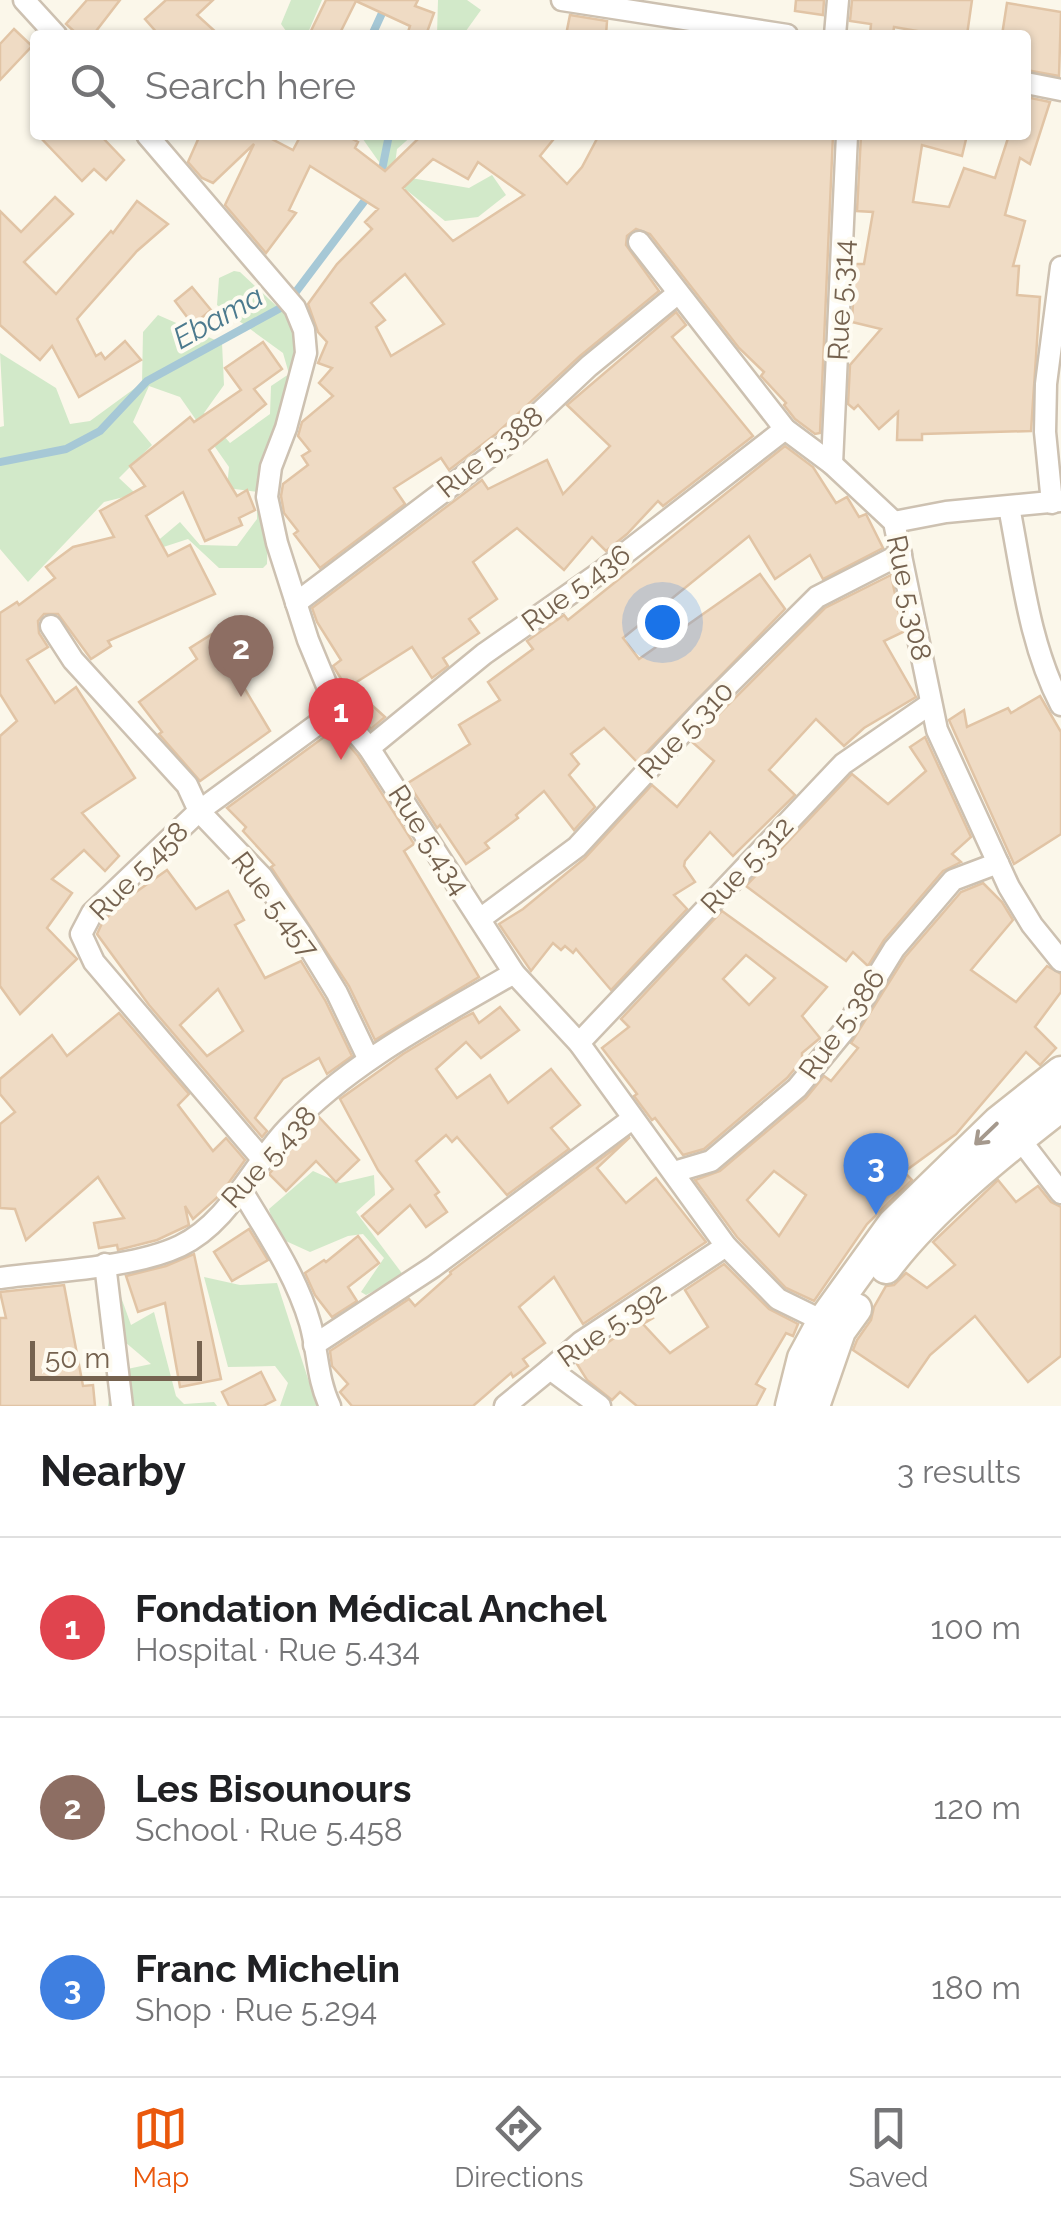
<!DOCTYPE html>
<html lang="en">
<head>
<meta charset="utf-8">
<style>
	:root { --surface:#fff; --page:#f6f6f6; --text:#202124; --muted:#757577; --line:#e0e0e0; --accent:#ea580c }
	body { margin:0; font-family:Raleway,sans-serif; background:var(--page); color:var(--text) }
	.scale { position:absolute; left:30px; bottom:25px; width:172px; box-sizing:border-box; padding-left:10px; border:5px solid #75624f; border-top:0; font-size:28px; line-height:35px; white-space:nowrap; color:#75624f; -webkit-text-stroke:8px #fefbf1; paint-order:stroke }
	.you { position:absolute; left:662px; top:622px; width:35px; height:35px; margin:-25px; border:8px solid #fff; border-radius:50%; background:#1a73e8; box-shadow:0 0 0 15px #1a73e833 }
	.badge { display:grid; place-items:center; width:65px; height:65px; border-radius:50%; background:var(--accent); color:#fff; font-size:32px; font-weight:700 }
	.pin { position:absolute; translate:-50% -82px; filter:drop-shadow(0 2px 5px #0008) }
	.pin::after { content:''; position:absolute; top:52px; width:35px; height:30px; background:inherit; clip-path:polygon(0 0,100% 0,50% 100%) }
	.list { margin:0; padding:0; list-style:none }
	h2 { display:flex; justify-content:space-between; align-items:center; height:130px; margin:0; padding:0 40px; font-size:42px }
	h2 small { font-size:32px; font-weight:400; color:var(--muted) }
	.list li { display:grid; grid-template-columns:65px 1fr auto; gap:30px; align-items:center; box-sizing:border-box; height:180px; padding:0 40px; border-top:2px solid var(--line) }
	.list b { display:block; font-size:38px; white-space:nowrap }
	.list p { margin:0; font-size:32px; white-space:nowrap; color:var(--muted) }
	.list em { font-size:32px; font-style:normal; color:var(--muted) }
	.icon { flex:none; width:55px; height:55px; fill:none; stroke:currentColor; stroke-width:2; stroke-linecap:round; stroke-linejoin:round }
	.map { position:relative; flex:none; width:1061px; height:1406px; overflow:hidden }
	.search { position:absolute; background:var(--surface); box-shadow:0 2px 8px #0004; left:30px; right:30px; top:30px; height:110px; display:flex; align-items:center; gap:25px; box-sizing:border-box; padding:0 35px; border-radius:10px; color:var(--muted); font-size:38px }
	.sheet { height:670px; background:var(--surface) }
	nav { display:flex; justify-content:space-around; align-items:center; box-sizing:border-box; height:140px; border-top:2px solid var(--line); background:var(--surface); font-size:28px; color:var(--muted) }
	nav a { display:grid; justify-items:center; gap:5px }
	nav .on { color:var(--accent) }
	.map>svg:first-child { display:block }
	.green { fill:#d2e9c9 }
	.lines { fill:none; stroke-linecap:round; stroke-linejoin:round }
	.stream { stroke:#a6c8d6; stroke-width:8 }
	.building { fill:#efdbc4; stroke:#e1c4a5; stroke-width:2.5; fill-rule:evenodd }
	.street-casing { stroke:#cdc1b1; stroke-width:25 }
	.secondary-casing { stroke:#d0c2ae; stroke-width:35 }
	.street { stroke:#fff; stroke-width:20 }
	.secondary { stroke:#fff; stroke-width:30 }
	.oneway { stroke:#a5998d }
	.labels { text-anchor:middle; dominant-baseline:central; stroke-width:8; stroke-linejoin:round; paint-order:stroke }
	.street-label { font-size:28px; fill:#75624f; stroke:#fefbf1 }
	.water-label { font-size:30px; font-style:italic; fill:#4c7a8e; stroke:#fefbf1 }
</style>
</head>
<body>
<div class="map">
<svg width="1061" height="1406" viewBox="0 0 1061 1406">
	<rect width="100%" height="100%" fill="#fbf7ea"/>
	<g class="green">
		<path d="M291,0H322L307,35H289L281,24Z"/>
		<path d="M438,0H467L481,10L463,35H437Z"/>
		<path d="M360,135H413L397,149L395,164L411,178L469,188L492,175L506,195L478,217L445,221L389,176Z"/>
		<path d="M234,271L240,272L284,313L297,331L312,370L269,484L267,564L263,568H219L188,539L142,554L180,522L200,545L237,546L257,519V492L227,488L229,467L180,397L149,386L133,422L152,445L119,478L136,494L104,502L28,582L0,549V427L4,426L0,353L56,388L70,424L90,421L142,383L143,332L158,315L222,343L224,385L204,413L230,443L270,414L271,386L289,374L283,353L217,305L219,278Z"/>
		<path d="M313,1171L340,1183L374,1175L375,1195L356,1212L404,1276L366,1295L361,1292L384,1258L363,1234L348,1236L310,1252L277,1237L269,1209Z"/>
		<path d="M204,1277L240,1285L277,1283L311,1388L322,1406H280L288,1383L275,1366L228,1367Z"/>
		<path d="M121,1297L131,1325L154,1312L176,1396L184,1404L214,1402L217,1406H108L113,1372L151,1364L112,1331L106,1311Z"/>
	</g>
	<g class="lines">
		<g class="stream">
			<path d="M372,35L388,0"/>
			<path d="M381,175L389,135"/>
			<path d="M0,462L66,449L100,431L147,381L286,305L369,195"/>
		</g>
	</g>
	<g class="building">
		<path d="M87,0H120L93,35H78L66,24Z"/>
		<path d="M166,0H213L197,15L219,35H159L145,19Z"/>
		<path d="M326,0H418L415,6L434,13L426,35H407L410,26L356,1L339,35H309Z"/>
		<path d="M796,0H824L823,15L795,11Z"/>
		<path d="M852,0H972L967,35H940L894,27L893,35H870L871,24L850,21Z"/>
		<path d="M1007,3L1061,12L1059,76L1026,70V35H1002Z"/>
		<path d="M570,15L607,21L606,35H566Z"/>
		<path d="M14,29L32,46L0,80V44Z"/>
		<path d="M1026,97L1050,102L1030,164L1020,158L1005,215L1025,221L1013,266H1019L1017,295L1040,297L1031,431L922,434V440H897L898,412L879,429L858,405L854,409L848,404L850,365L881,329L852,322L855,264H864L873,212L857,211L861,135H967L962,156L922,145L913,202L949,207L964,168L995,178L1009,135H1026Z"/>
		<path d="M38,135H100L124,160L106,180L94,169L82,181Z"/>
		<path d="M200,135H264L293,150L301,135H345L358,142L355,148L385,171L422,135H557L540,156L567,184L582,167L599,135H833L820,433L815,434L795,419L784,405L786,403L761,376L764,372L739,348L650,234L636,229L627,236L626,245L659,291L580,356L496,434L449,470L441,458L394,488L405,504L320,568L294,534L298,531L284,513L281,496L283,484L308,465L302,456L310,451L298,436L302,422L333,396L319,383L332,368L318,363L327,342L318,332L308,304L337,264L372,229L365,222L378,209L310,166L289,210L296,213L266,253L225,205L254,144L213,183L202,178L188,162ZM433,159L468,179L478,162L524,195L453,241L403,188ZM405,274L444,324L391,356L376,327L385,320L371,303Z"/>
		<path d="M55,197L73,214L24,262L56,294L111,231L113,233L137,201L168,224L137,251L77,319L96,356L101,353L105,359L125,341L141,360L79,397L52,346L40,360L0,325V211L21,232Z"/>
		<path d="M192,287L211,310L193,325L175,301Z"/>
		<path d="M676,312L686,325L672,337L753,436L663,506L658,501L627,534L606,551L592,537L564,570L517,528L473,562L497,599L469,619L479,633L443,658L448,666L432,678L412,647L347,688L333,666L341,660L317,622L312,608L482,480L488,489L547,460L563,494L610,446L567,405Z"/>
		<path d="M263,342L282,369L254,389L266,404L209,450L237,496L247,490L255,510L239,518L242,525L205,541L183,492L146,516L168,556L190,545L215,594L108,641L111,646L91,659L58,614H44L38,621L39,633L48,647L27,660L55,703L76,687L135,778L82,813L119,856L105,871L84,850L52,879L72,893L47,928L77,959L20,1014L0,986V736L17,721L0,694V613L17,602L19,605L55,578L46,567L73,547L114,537L100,511L145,486L130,466L190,417L194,422L241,390L225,368Z"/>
		<path d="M785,446L813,467L836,503L847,497L859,517L866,514L883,548L823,579L810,555L775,579L749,536L623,638L639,659L760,574L785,609L637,762L604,728L571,754L579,764L569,775L595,807L574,830L544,791L516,815L518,818L485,843L489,848L466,864L440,825L437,828L408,783L470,744L459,725L500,700L488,682L533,649L527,641L564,615L568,620Z"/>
		<path d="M891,575L903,632L884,641L916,697L864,728L844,746L816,719L769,770L795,795L733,856L710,832L685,861L684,866L695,882L674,895L687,909L611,990L576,949L573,953L565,946L561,950L553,943L531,971L499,924L523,909L585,858L652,785L677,807L714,761L692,742L714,719L825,608Z"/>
		<path d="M212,634L270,731L200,781L159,734L162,732L139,702L197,659L190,648Z"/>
		<path d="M1040,696L1061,732V834L1014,864L949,720L964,710L967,727L1008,708L1011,713Z"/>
		<path d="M365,699L385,717L371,729L353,707Z"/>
		<path d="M335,729L358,756L414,844L404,851L479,977L375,1040L349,986L271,867L274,865L243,831L246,827L227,808Z"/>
		<path d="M925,737L971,837L952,854L961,862L943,871L884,940L868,966L853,952L846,961L746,886L852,774L888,804L926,771L910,747Z"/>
		<path d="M167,870L196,909L228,891L244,920L235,925L265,978L301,961L325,1000L352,1056L327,1074L319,1058L283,1079L255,1118L267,1131L262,1137L149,1005L97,934L103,921L129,897ZM218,989L243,1031L207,1056L180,1025Z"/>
		<path d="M983,883L1002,902L1013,920L971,970L1016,1002L1047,966L1061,974V992L1035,1027L1056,1048L1040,1065L1026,1052L956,1134L904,1172L912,1180L867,1224L814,1301L786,1288L737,1237L695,1180L720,1171L806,1098L824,1076L831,1081L858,1048L851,1043L905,957L961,892ZM774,1171L806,1195L779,1236L747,1200Z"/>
		<path d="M722,911L827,987L802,1016L820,1038L802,1053V1060L787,1078L704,1149L683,1155L655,1118L652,1120L634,1096L637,1094L602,1048L629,1027L621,1019ZM746,955L775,978L749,1005L723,979Z"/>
		<path d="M500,1007L519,1030L481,1058L466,1042L436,1069L457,1098L490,1075L508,1103L551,1069L580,1105L551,1128L569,1149L507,1195L457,1137L452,1142L446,1135L416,1161L439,1192L435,1195L447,1212L426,1227L410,1205L378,1234L362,1216L393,1189L378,1170L340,1099L403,1054L461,1019L473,1013L479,1023Z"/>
		<path d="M119,1013L189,1094L178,1105L213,1151L226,1138L245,1160L220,1195L193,1219L185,1206L189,1225L157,1240L118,1250L117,1245L99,1248L94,1223L124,1218L98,1177L26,1240L15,1209L0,1208V1124L15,1112L0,1094V1079L52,1035L67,1056Z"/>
		<path d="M319,1117L359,1160L336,1182L316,1161L286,1191L269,1174Z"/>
		<path d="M630,1137L597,1168L626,1203L656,1178L706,1242L583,1324L554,1277L519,1307L545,1343L523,1359L528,1366L513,1377L511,1373L473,1406H352L340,1392L348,1384L332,1366L330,1351L409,1299L415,1306L451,1274L450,1272Z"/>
		<path d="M998,1180L1016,1202L1038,1186L1051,1202L1061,1207V1356L1028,1382L975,1316L930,1355L908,1387L853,1350L857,1340L871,1320L874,1307L886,1286L894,1285L906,1273L927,1288L955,1265L933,1242Z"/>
		<path d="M249,1229L268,1260L232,1281L214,1252Z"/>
		<path d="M358,1236L379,1263L348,1287L357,1301L332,1317L315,1295L305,1273L324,1260L326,1262Z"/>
		<path d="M194,1254L221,1379L180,1387L165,1303L138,1312L126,1276L166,1266Z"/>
		<path d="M724,1264L769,1309L798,1324L793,1336L786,1333L756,1384L765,1389L756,1406H637L620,1392L612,1400L587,1380L577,1364L650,1313L653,1318L643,1324L670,1353L708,1327L685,1290Z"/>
		<path d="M64,1285L83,1386L93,1385L95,1406H0V1318H6L0,1292Z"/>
		<path d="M261,1372L275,1400L263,1406H229L222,1392Z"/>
	</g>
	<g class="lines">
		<defs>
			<g id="street">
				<path d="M24,0L56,35"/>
				<path d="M562,0L787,35"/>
				<path d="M835,35L838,0"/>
				<path d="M1026,83L1061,90"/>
				<path d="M147,135L295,308L304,330L306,353L286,428L271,467L267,497L277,543L308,640L337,710L369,748L514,973L579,1043L726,1246L778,1299L823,1321"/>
				<path d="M639,242L785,429L832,464L894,522L937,730L1009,887L1032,925L1061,961"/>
				<path d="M832,464L847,135"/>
				<path d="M1052,503L1045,432L1046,384L1061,267"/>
				<path d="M1009,507C1022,573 1029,644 1061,705"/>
				<path d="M894,522L946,512L1061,501"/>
				<path d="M296,603L505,445L589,366L677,294"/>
				<path d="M51,626L73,660L187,785L199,811L262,877L301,934L337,993L368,1058"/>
				<path d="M369,748L484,654L601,572L785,429"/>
				<path d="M480,919L577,847L704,709L817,597L901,554"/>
				<path d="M579,1043L843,764L930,704"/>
				<path d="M1019,1138L1061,1193"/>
				<path d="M263,1160L94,962L81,934L92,913L199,811L337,710"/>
				<path d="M674,1172L711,1161L797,1088L843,1032L894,949L953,880L998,863"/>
				<path d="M242,1191C267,1233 296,1275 310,1323C318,1351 317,1379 330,1406"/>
				<path d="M105,1264L122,1406"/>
				<path d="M0,1278C52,1271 134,1268 180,1246C230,1222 252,1165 288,1128C352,1061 435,1019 514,973"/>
				<path d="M314,1345L433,1267L632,1119"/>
				<path d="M505,1406L550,1369"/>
				<path d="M600,1406L550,1369L581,1342L726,1246"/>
			</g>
			<g id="secondary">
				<path d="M886,1268C930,1209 1003,1151 1061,1106"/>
				<path d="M791,1406L803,1358L823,1321L893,1224L998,1122L1061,1072"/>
				<path d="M814,1406L840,1331L856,1309"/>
			</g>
		</defs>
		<use href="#street" class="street-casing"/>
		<use href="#secondary" class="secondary-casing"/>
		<use href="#street" class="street"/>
		<use href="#secondary" class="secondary"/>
	</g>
	<defs><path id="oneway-shaft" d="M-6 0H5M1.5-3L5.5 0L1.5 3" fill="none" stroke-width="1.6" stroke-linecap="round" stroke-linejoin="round" transform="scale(2.5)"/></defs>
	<use class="oneway" href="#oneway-shaft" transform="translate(986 1134) rotate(136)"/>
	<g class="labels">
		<g class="street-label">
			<text transform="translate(841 300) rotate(-87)">Rue 5.314</text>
			<text transform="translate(490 452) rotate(-39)">Rue 5.388</text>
			<text transform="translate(576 588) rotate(-36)">Rue 5.436</text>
			<text transform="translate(909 598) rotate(78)">Rue 5.308</text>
			<text transform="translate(686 730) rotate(-46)">Rue 5.310</text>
			<text transform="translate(429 840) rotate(57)">Rue 5.434</text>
			<text transform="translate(747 865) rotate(-47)">Rue 5.312</text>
			<text transform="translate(139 871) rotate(-45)">Rue 5.458</text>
			<text transform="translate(275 905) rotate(53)">Rue 5.457</text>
			<text transform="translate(842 1024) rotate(-55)">Rue 5.386</text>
			<text transform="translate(269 1157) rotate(-48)">Rue 5.438</text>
			<text transform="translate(612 1325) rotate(-35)">Rue 5.392</text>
		</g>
		<g class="water-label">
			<text transform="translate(218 317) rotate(-29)">Ebama</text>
		</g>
	</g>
</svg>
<div class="scale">50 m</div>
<div class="you"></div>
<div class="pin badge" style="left:341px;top:760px;background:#e0444e">1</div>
<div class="pin badge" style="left:241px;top:697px;background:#8d6e63">2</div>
<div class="pin badge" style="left:876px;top:1215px;background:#3f7fe0">3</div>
<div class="search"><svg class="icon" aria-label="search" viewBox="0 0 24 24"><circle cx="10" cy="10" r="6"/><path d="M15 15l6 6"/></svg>Search here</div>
</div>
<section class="sheet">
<h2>Nearby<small>3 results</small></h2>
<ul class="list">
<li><span class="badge" style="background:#e0444e">1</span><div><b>Fondation Médical Anchel</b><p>Hospital · Rue 5.434</p></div><em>100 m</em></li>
<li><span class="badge" style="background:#8d6e63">2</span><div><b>Les Bisounours</b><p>School · Rue 5.458</p></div><em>120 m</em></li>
<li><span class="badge" style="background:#3f7fe0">3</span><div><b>Franc Michelin</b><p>Shop · Rue 5.294</p></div><em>180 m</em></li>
</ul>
</section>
<nav>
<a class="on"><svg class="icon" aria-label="map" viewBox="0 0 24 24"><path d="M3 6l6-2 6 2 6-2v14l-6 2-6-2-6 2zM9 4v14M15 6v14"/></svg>Map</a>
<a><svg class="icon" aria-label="directions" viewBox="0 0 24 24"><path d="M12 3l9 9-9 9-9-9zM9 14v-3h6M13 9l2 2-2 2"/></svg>Directions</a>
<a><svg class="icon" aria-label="saved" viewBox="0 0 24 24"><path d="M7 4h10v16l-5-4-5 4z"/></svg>Saved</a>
</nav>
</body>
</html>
